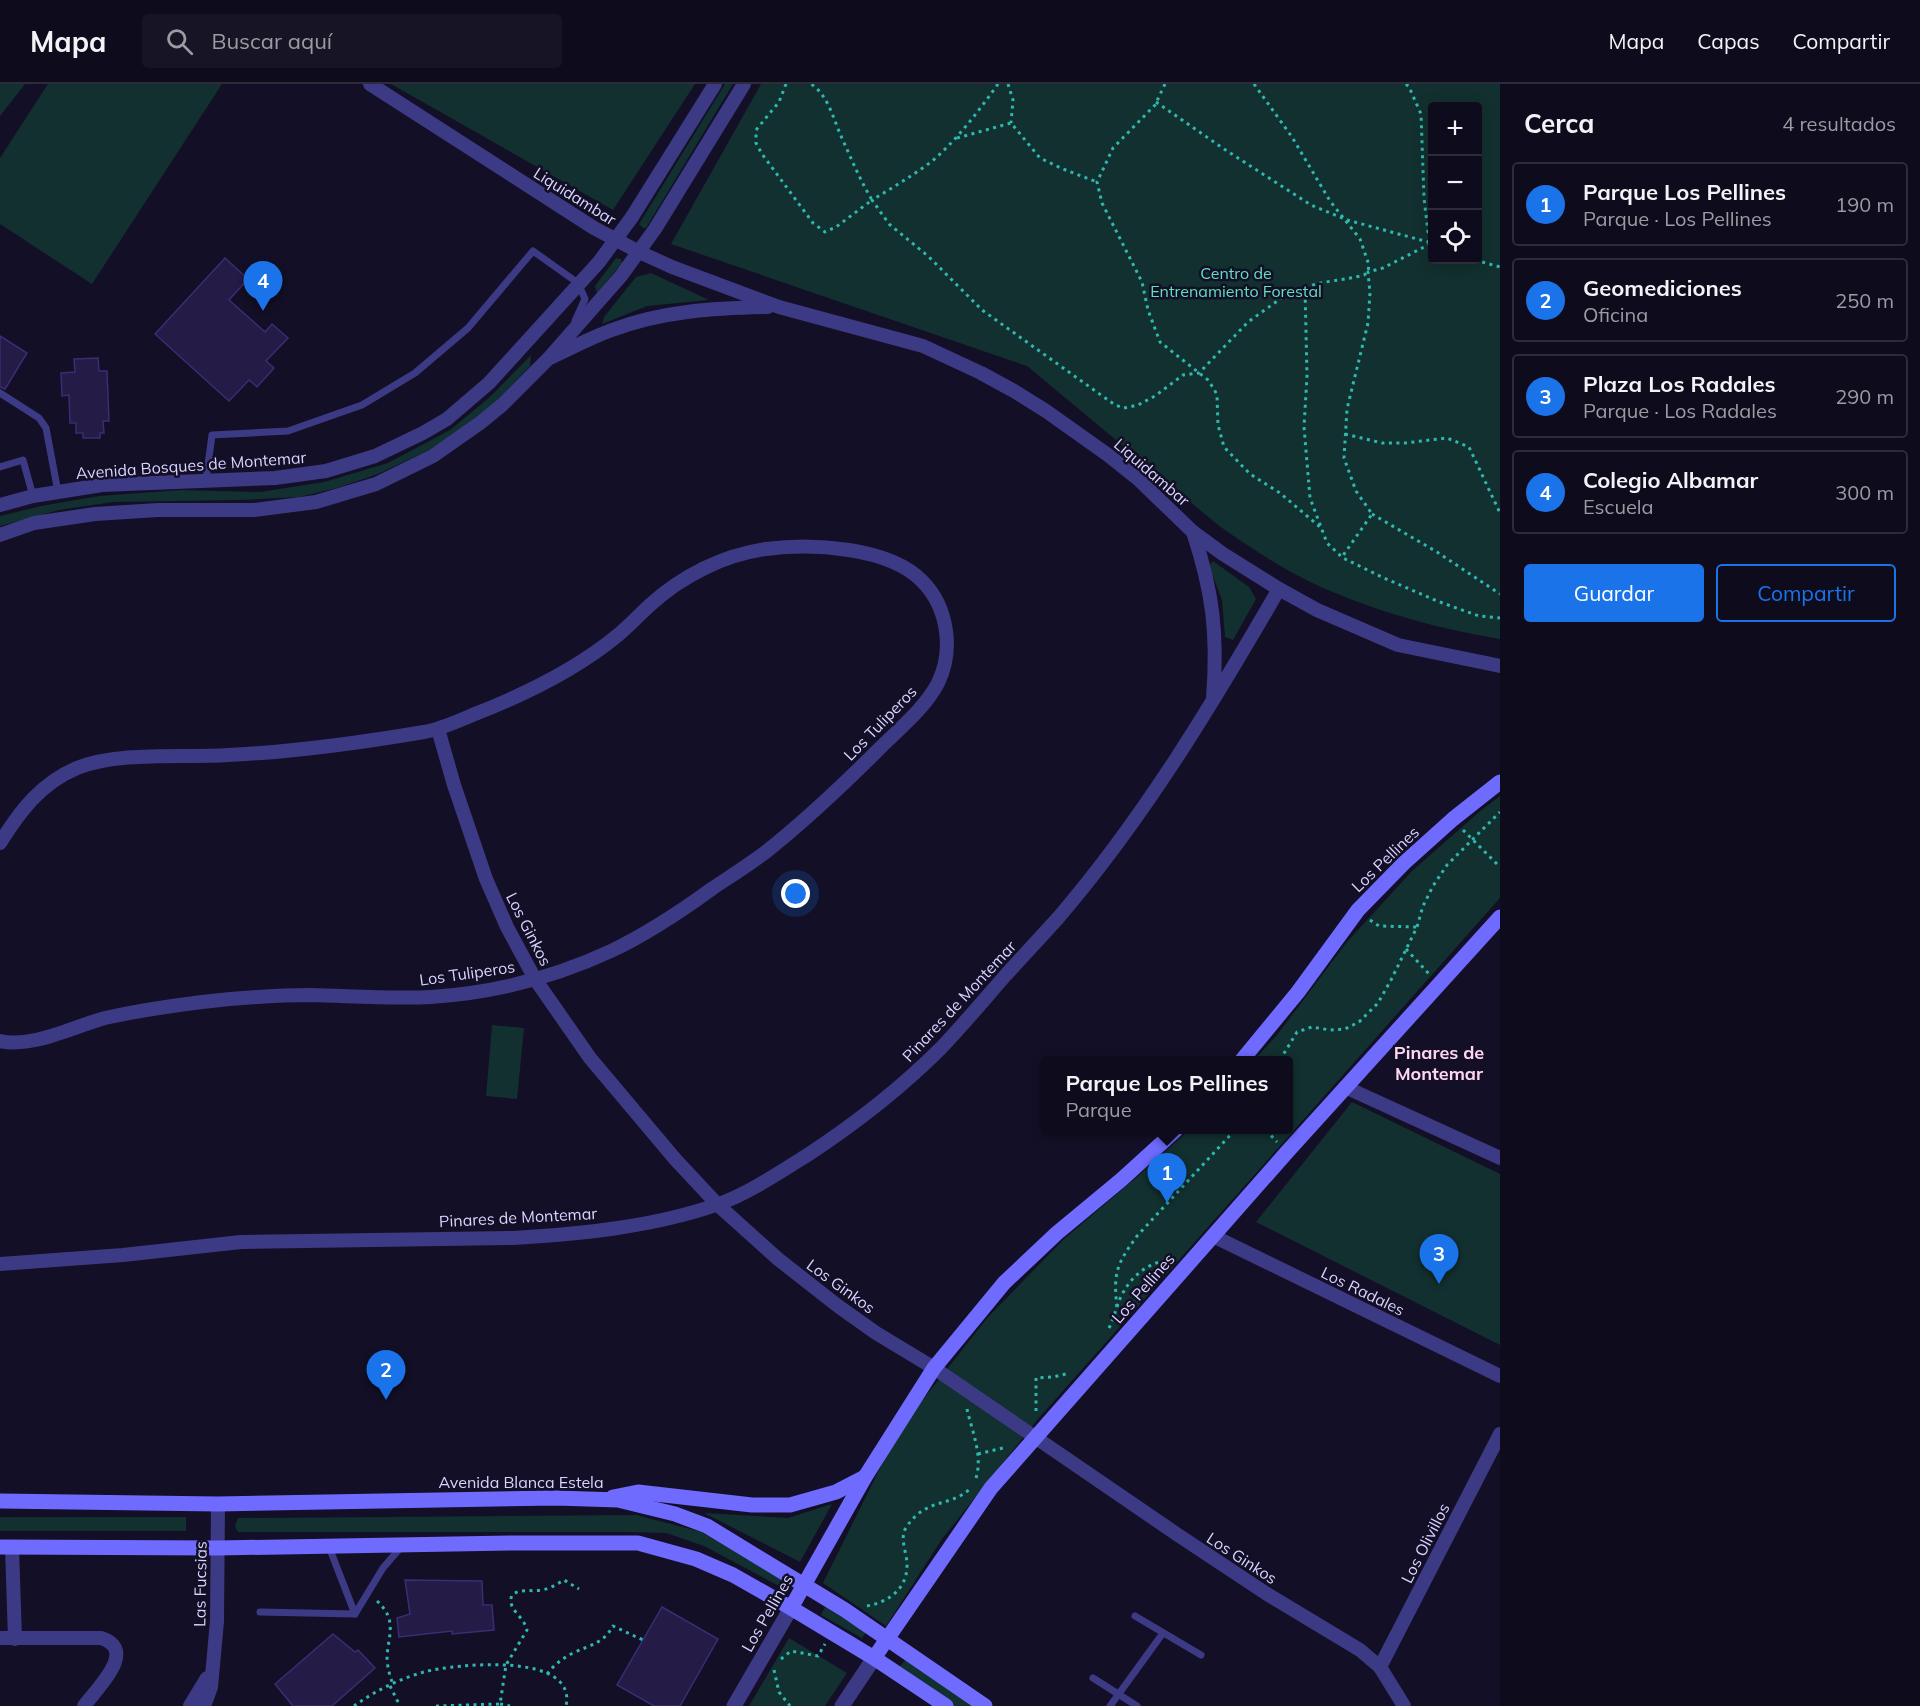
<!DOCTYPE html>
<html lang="es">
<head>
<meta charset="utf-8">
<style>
	:root { --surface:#0e0b1c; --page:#171425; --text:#f1f3f6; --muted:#9b9ba3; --line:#2e2b3b; --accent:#1a73e8 }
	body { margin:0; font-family:Mulish,sans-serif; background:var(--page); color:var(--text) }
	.controls { position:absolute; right:18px; top:18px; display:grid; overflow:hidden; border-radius:6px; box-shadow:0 3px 15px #0003 }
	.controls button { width:54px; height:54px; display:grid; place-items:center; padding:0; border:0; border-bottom:2px solid var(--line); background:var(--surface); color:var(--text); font:30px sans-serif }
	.you { position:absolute; left:796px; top:810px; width:21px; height:21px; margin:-15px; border:4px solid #fff; border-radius:50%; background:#1a73e8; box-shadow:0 0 0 9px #1a73e833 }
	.badge { display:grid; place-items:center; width:39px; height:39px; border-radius:50%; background:var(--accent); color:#fff; font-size:20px; font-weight:700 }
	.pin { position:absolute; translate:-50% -50px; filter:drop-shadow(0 2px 3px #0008) }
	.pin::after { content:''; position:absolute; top:32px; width:21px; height:18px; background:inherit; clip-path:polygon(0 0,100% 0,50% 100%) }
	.popup { position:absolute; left:1041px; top:972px; width:252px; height:78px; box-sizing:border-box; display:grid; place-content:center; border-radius:6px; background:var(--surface); filter:drop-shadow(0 2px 4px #0005); font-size:20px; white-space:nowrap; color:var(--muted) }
	.popup b { font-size:22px; color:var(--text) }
	.popup::after { content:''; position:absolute; left:50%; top:100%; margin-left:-12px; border:12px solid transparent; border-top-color:var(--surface) }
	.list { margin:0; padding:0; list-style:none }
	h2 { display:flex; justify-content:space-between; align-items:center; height:78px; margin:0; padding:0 24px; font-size:26px }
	h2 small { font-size:20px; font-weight:400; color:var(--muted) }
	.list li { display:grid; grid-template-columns:39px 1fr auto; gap:18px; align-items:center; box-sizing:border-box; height:84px; margin:0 12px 12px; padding:0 12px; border:2px solid var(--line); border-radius:6px }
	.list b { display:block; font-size:22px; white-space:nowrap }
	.list p { margin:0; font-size:20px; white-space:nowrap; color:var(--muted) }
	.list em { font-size:20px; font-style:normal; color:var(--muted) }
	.actions { display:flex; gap:12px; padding:18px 24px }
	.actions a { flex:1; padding:14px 0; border:2px solid var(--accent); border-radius:6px; text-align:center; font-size:21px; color:var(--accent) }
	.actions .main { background:var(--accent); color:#fff }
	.icon { flex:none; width:33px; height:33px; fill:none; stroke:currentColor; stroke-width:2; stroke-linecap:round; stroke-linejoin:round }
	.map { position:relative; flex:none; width:1500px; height:1622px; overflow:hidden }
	header { display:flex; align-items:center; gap:36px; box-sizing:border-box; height:84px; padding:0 30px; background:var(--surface); border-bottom:2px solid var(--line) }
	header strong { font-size:28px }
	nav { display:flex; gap:33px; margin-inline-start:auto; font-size:21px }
	.search { width:420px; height:54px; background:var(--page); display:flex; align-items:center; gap:15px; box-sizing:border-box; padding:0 21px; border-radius:6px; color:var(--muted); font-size:22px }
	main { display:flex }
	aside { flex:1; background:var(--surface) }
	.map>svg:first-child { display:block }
	.green { fill:#12302f; fill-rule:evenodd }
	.building { fill:#241b47; stroke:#3b2d73; stroke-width:1.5 }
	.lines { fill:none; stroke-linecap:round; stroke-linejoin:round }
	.path { stroke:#2fb8b0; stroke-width:3; stroke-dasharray:3 4.5; stroke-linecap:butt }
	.service { stroke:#3d3a85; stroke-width:7 }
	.minor { stroke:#3d3a85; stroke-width:14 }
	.tertiary { stroke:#3d3a85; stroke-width:15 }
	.secondary { stroke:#6f6bff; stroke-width:15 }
	.labels { text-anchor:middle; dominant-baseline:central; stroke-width:5; stroke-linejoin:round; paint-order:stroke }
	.street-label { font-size:16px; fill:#d9d4ff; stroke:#130f26 }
	.park-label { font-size:16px; fill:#5fe0c0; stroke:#130f26 }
	.neighbourhood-label { font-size:18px; font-weight:bold; fill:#ffd6f0; stroke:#130f26 }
</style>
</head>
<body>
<header>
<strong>Mapa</strong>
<div class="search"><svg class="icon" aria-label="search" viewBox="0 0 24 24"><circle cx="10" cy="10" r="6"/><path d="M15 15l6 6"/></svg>Buscar aquí</div>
<nav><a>Mapa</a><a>Capas</a><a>Compartir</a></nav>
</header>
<main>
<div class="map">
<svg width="1500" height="1622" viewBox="0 0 1500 1622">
	<rect width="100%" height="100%" fill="#130f26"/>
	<g class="green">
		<path d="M0,0H25L0,32Z"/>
		<path d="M48,0H222L92,200L0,140V74Z"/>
		<path d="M391,0H695L613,126Z"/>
		<path d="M725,0H733L646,144H643L639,140Z"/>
		<path d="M761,0H1500V555C1432,544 1351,521 1291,488C1266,474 1242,458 1218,441L1027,282L671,160ZM1432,22H1478V176H1432Z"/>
		<path d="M616,174L621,175L622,179L597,209L595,202Z"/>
		<path d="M651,189L709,216L647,222L602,240L604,233L636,193Z"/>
		<path d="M531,271L530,282L495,318L456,350L427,367L378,390L337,404L299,413L239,416L113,418L59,426L0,442V432L41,422L99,412L181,406L260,408L324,398L388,379L450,346L490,313Z"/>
		<path d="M1213,477L1249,503L1256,515L1233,556L1225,553L1222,516L1209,482Z"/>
		<path d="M1500,712V814L1038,1335L942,1455L886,1542L823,1499L888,1368L910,1332L988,1233L1064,1155L1138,1092L1189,1046H1288V976H1254L1277,951L1346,859L1412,787L1479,728Z"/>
		<path d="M492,941L524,944L517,1015L486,1012Z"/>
		<path d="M1352,1018L1500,1090V1261L1256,1138Z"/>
		<path d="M832,1420L800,1478L704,1429L788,1434Z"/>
		<path d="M636,1431L702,1448L781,1495L779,1502L704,1462L666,1449L626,1448H238L235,1442L238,1434Z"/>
		<rect x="0" y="1433" width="186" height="14"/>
		<path d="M825,1523L866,1548L862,1554L821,1531Z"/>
		<path d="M789,1554L847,1589L825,1622H749Z"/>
		<path d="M905,1576L973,1622H953L898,1585Z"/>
	</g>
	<g class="building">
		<path d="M225,174L248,195L229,216L265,248L272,240L288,254L266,277L274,284L257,303L249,296L229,317L155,250Z"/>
		<path d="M0,252L27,269L5,305L0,303Z"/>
		<path d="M98,274L99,287H107L109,337H103L104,349H100V354H83V349H76V339H70L69,311L62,312L61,289L75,288L74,275Z"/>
		<path d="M405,1496L482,1497L483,1521H492L494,1546L452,1550V1547L399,1553L397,1534L410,1530Z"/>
		<path d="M662,1523L718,1555L680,1622H654L617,1601Z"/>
		<path d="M333,1550L355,1568L358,1566L375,1584L332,1622H293L275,1600Z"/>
	</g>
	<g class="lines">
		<g class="path">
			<path d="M786,0L779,18L756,46V59L762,70L813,139L825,148L836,143L872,116C860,96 851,74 841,52C833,34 828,11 811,0"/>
			<path d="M998,0C978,28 957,56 931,78C912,92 892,104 872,116L889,140L928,172L982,226L1115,321L1124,324L1138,321L1155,312L1183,291L1199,289L1248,238L1287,210L1305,204"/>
			<path d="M1008,0L1013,16L1011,39"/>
			<path d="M1165,0L1155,21L1113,64L1097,98L1102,119L1142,198L1148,226L1160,258L1208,296L1214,305L1217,311L1218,341L1224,363L1250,390L1280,409L1320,443"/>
			<path d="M1254,0L1292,53L1330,117L1360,155L1369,181L1368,188L1364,191C1347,196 1319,197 1305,204L1307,292L1304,343L1310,414L1327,459L1343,474L1384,494L1437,517L1479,532L1500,534"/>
			<path d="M1406,0L1409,3L1421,30L1424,114L1428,148L1432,158"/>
			<path d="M1156,18L1224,65L1311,121L1347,136L1432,159L1383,184L1368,188L1370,209L1368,239L1347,325L1344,374L1356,407L1372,430L1342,473"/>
			<path d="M957,54L1011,39L1040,74L1063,85L1097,98"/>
			<path d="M1475,176L1500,183"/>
			<path d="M1345,350L1382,359H1405L1447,354L1469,363L1500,429"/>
			<path d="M1372,430L1437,468L1500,510"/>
			<path d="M1463,746L1500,783"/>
			<path d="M1370,836L1379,842L1417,843"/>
			<path d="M1406,865L1429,890"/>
			<path d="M1280,976L1297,948L1312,943L1330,946L1345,945L1359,938L1378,919L1391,896L1417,843L1423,822L1433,802L1447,781L1500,728"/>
			<path d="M1266,1046L1277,1058"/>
			<path d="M1117,1223C1113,1188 1117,1180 1137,1152L1235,1046"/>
			<path d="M1109,1244C1115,1232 1117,1218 1124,1207C1132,1192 1152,1175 1171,1177"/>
			<path d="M967,1325C972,1348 984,1373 975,1397"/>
			<path d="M1036,1327V1294L1053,1293L1070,1289"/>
			<path d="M978,1370L1007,1363"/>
			<path d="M377,1517C399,1537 387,1553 387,1576C388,1585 390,1593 393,1600"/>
			<path d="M867,1522C888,1518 906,1506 907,1483C908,1470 898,1454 907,1442C928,1413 948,1424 970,1405"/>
			<path d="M781,1575L791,1567L818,1572L825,1560"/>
			<path d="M774,1586L779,1608L790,1622"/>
			<path d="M547,1590C554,1581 563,1574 573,1569C590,1561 603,1560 613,1542L643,1556"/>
			<path d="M390,1602L400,1622"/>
			<path d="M500,1620L510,1622"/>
			<path d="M354,1622C375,1607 399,1595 424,1588C454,1580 578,1567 566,1622"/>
			<path d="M436,1622L500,1620L506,1581L527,1546C524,1532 506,1525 512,1511C521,1504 531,1508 541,1506C550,1505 557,1500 564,1496L579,1505"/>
		</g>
		<g class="service">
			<path d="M0,309L39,334L46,344L58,408"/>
			<path d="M0,383L23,376L33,412"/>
			<path d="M206,396L212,351L288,347L362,321L415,289L468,244L533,167L578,199L585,215L575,237"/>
			<path d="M260,1528L355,1530L329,1463"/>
			<path d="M355,1530L383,1484L401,1463"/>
			<path d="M1135,1532L1201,1571"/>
			<path d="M1093,1594L1137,1622"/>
			<path d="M1110,1622L1163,1549"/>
		</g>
		<g class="minor">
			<path d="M370,0L594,144L639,168L672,183L779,223L923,262L981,289L1014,307L1046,327L1108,371L1138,395L1193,448L1223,470L1279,505L1317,526L1398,561L1500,582"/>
			<path d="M552,273C572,264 592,253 612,246C662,227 715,224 768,223"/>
			<path d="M0,421L33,412L102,401L275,394L326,387L375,372L423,349L447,335L489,299L599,178L632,133L715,0"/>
			<path d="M1193,448C1213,508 1218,551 1213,614"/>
			<path d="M0,451L34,439L95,430L158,426H254L316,418L376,400L433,372L480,339L502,321L548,275L621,192L655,145L744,0"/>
			<path d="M438,645L454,701L486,795L507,843L535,895L590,974L675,1075L718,1121L778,1175L838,1222L876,1249L934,1284L1178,1451L1267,1510L1360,1566L1380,1583L1404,1622"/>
			<path d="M0,759C20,727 41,699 77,684C119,667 182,674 228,671C294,668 359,659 424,648C442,645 458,637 475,630C526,610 576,586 618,551C629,542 639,531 650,521C682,492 723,471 766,465C812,459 889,463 922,497C948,523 954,566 938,599C925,624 900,644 880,664C844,700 807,735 767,767C750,780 731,792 713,804C680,828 647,850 611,867C555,893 493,909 431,913C391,915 352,912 311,911C275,911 238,914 202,918C170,922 137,927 105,934C72,943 34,964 0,957"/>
			<path d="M1345,1003L1500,1074"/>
			<path d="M1213,1152L1500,1292"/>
			<path d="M0,1180L123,1171L241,1158L513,1154C581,1150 652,1143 716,1121C746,1111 782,1087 809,1070C856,1039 901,1004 941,964C963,941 983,917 1004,893C1022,873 1040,854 1058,834C1144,734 1213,619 1279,505"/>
			<path d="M12,1463L15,1555"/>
			<path d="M0,1554H101C139,1566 96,1605 84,1622"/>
			<path d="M1380,1583L1500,1350"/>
			<path d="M190,1622L207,1594"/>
			<path d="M204,1622L211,1603L217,1537L218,1420"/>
		</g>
		<g class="tertiary">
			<path d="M734,1622L791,1524"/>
			<path d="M842,1622L874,1574"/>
		</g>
		<g class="secondary">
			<path d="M1242,976L1298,908L1358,826L1404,779L1453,735L1500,698"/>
			<path d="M613,1413L638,1408L752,1421H790L836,1408L865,1393"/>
			<path d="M0,1417L218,1420L556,1414L618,1416L675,1430L707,1442L845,1526L985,1622"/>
			<path d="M0,1463L218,1464L515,1459H638L696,1475L733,1491L791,1524L874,1574L946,1622"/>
			<path d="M791,1524L865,1393L934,1284L1004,1199L1057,1149L1121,1096L1176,1046"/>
			<path d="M874,1574L991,1404L1287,1068L1500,833"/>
		</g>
	</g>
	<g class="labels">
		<g class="street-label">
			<text transform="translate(575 112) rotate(32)">Liquidambar</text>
			<text transform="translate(191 381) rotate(-4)">Avenida Bosques de Montemar</text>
			<text transform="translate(1152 388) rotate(41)">Liquidambar</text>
			<text transform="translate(880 639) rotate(-46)">Los Tuliperos</text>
			<text transform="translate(1385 775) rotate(-44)">Los Pellines</text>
			<text transform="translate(529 845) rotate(63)">Los Ginkos</text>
			<text transform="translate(467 889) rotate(-8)">Los Tuliperos</text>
			<text transform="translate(959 917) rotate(-47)">Pinares de Montemar</text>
			<text transform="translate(518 1133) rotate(-3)">Pinares de Montemar</text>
			<text transform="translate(841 1202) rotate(36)">Los Ginkos</text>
			<text transform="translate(1143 1204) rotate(-49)">Los Pellines</text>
			<text transform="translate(1363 1207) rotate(26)">Los Radales</text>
			<text x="521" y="1398">Avenida Blanca Estela</text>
			<text transform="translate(1425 1459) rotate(-63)">Los Olivillos</text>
			<text transform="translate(1242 1474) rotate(33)">Los Ginkos</text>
			<text transform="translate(200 1500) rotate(-89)">Las Fucsias</text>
			<text transform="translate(767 1529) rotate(-60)">Los Pellines</text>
		</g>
		<g class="park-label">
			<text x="1236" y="189">Centro de<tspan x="1236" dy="18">Entrenamiento Forestal</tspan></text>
		</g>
		<g class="neighbourhood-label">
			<text x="1439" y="968">Pinares de<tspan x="1439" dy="21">Montemar</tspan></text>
		</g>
	</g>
</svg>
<div class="controls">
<button>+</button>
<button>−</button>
<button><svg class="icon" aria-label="locate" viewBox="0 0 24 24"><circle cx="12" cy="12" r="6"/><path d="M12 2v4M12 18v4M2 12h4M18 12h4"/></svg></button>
</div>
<div class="you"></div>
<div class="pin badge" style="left:1167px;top:1119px">1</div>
<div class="popup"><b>Parque Los Pellines</b>Parque</div>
<div class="pin badge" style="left:386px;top:1316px">2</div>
<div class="pin badge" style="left:1439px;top:1200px">3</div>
<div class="pin badge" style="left:263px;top:227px">4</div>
</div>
<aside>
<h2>Cerca<small>4 resultados</small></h2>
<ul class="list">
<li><span class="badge">1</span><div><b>Parque Los Pellines</b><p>Parque · Los Pellines</p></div><em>190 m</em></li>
<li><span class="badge">2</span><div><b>Geomediciones</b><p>Oficina</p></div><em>250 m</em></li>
<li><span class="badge">3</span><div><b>Plaza Los Radales</b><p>Parque · Los Radales</p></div><em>290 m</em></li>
<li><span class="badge">4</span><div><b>Colegio Albamar</b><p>Escuela</p></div><em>300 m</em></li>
</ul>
<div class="actions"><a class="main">Guardar</a><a>Compartir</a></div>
</aside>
</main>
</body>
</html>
